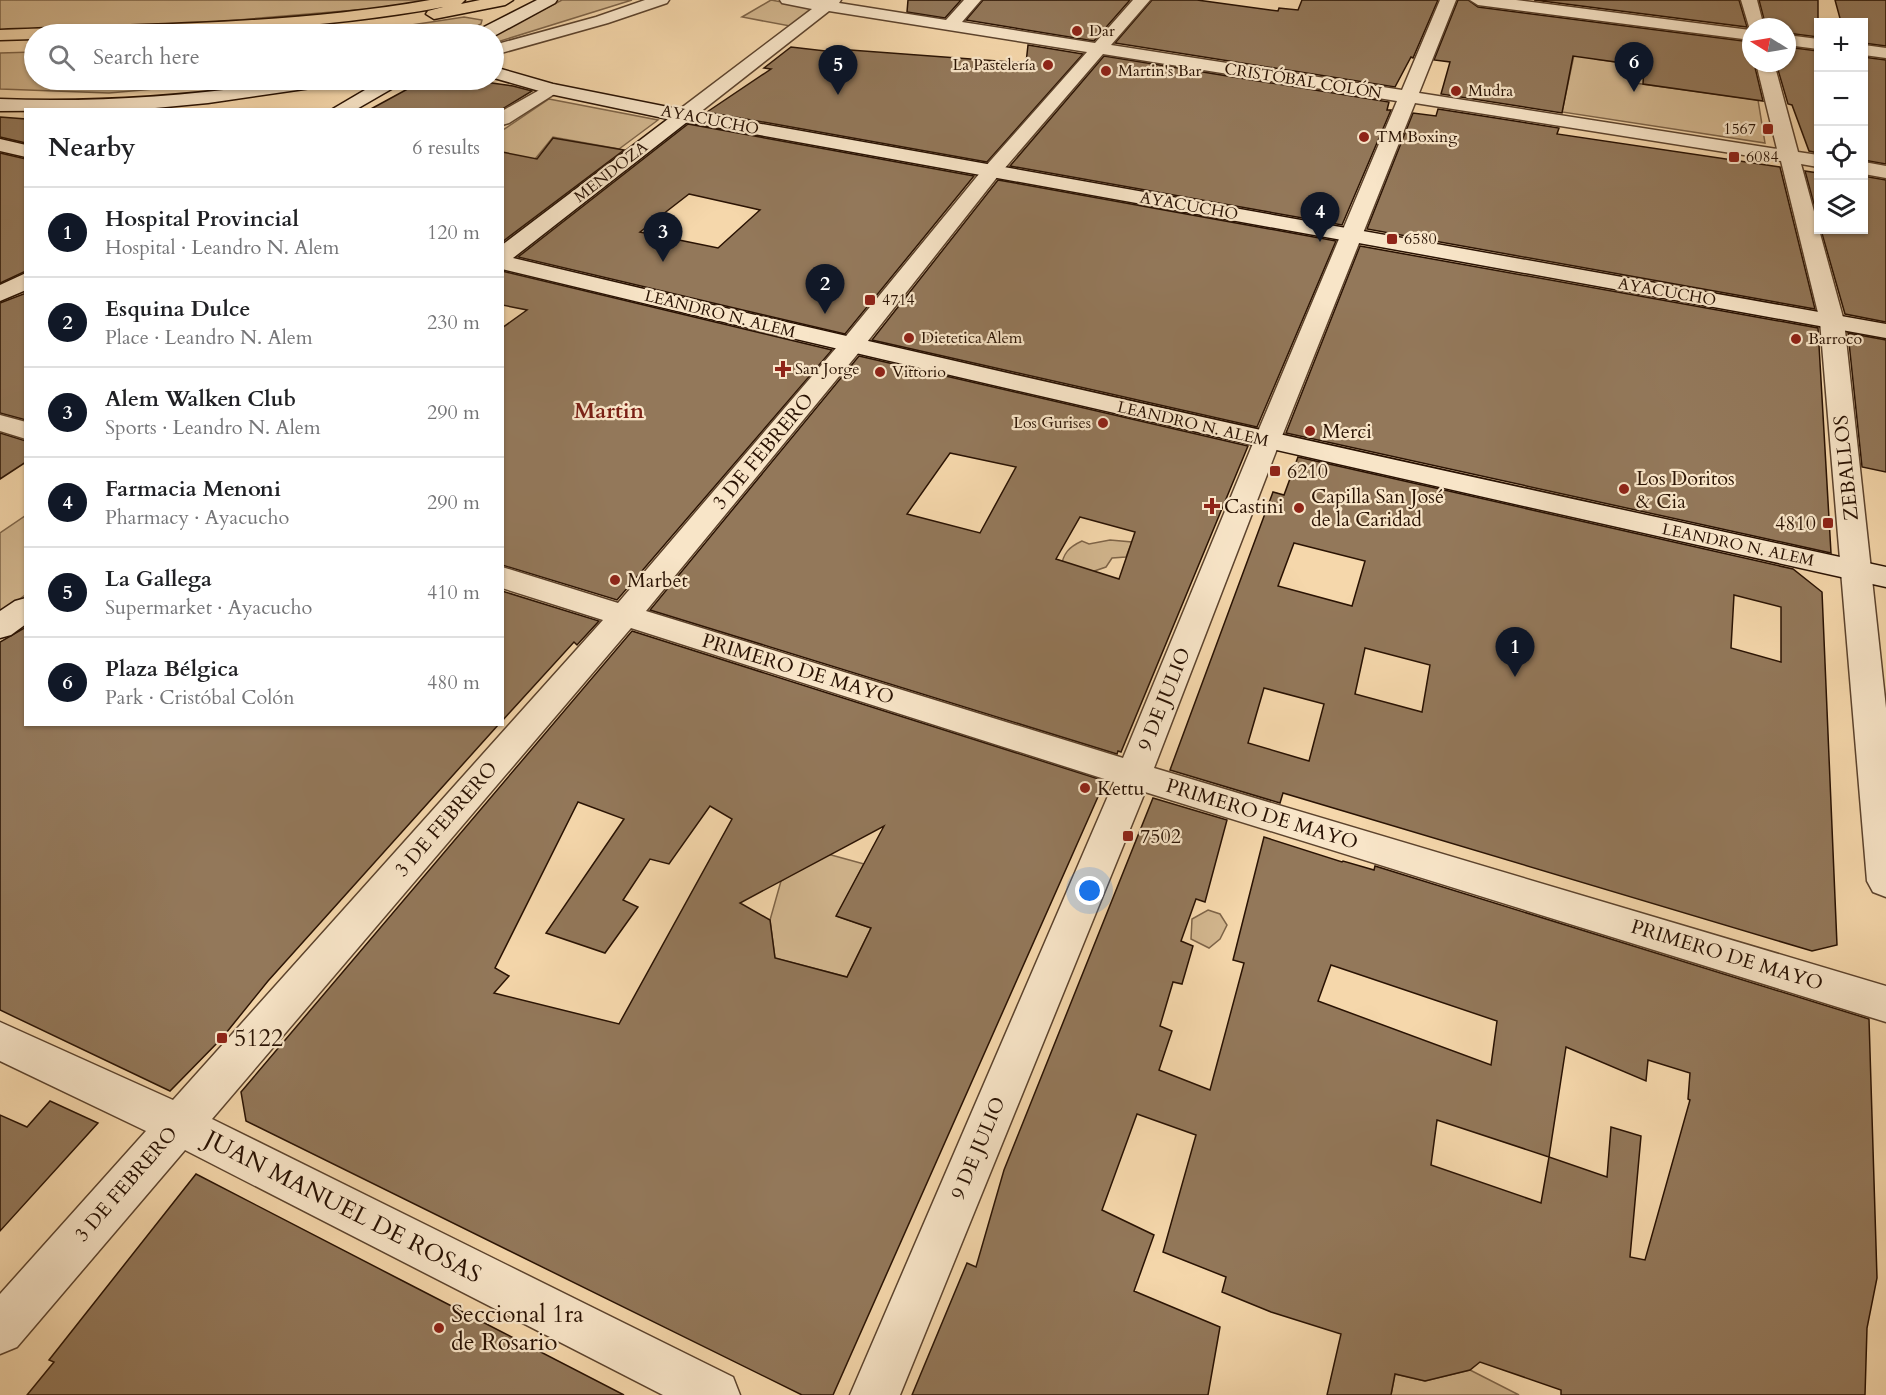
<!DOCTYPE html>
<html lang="en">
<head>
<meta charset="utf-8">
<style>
	:root { --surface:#fff; --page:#f2f2f2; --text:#202124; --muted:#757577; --line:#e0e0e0; --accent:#111827 }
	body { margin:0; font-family:Cardo,serif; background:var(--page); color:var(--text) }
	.controls { position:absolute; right:18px; top:18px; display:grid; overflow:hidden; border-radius:0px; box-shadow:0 2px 4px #0004 }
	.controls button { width:54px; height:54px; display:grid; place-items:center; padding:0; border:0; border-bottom:2px solid var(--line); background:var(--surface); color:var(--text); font:30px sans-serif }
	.compass { position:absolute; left:1742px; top:18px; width:54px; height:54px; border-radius:50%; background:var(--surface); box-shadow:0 2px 4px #0004; rotate:281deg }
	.you { position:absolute; left:1090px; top:891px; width:21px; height:21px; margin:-15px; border:4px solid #fff; border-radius:50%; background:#1a73e8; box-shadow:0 0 0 9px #1a73e833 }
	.badge { display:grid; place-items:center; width:39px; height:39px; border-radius:50%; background:var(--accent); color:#fff; font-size:20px; font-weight:700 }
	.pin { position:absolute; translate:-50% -50px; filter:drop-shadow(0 2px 3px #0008) }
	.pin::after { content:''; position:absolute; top:32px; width:21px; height:18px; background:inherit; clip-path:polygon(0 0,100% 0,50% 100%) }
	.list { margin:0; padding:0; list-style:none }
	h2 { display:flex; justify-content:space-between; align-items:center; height:78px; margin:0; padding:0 24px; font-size:26px }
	h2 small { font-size:20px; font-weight:400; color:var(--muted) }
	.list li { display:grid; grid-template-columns:39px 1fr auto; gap:18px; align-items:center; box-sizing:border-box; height:90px; padding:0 24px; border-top:2px solid var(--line) }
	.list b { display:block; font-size:22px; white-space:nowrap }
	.list p { margin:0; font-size:20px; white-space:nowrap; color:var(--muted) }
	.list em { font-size:20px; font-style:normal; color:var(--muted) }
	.icon { flex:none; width:33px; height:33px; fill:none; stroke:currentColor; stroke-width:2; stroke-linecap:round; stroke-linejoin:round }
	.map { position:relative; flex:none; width:1886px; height:1395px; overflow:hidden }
	.search { position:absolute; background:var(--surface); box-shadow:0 2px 4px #0004; left:24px; top:24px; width:480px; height:66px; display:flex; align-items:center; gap:15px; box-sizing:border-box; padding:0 21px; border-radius:33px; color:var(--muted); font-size:22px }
	.panel { position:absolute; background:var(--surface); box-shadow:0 2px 4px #0004; left:24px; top:108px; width:480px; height:618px; border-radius:0px }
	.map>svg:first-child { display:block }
	.green { fill:#d2b68e; stroke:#7e6448; stroke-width:1.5 }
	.building { fill:#93785a; stroke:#291203; stroke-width:1.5; fill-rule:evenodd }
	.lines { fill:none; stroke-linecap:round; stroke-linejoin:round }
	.street-casing { stroke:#5c432d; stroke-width:3 }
	.secondary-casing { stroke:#291203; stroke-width:3 }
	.primary-casing { stroke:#291203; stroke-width:3 }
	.street { fill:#f8e5c8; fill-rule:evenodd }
	.secondary { fill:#f8e5c8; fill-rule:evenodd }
	.primary { fill:#f5d7ab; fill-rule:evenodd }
	.poi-dot { fill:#8f2418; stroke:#f8e5c8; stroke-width:2 }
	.labels { text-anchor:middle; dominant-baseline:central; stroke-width:4.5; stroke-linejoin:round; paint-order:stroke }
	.far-poi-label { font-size:16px; fill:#291203; stroke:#f8e5c8; text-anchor:start }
	.far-street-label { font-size:16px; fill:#291203; stroke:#f8e5c8 }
	.poi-label { font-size:20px; fill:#291203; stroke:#f8e5c8; text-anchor:start }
	.street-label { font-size:20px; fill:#291203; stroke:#f8e5c8 }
	.far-district-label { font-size:22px; font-weight:bold; fill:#7a1f14; stroke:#f8e5c8 }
	.near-poi-label { font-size:24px; fill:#291203; stroke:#f8e5c8; text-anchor:start }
	.near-street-label { font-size:24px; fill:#291203; stroke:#f8e5c8 }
</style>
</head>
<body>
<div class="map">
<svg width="1886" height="1395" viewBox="0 0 1886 1395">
	<rect width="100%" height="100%" fill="#f5d7ab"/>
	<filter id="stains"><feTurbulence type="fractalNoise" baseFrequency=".00333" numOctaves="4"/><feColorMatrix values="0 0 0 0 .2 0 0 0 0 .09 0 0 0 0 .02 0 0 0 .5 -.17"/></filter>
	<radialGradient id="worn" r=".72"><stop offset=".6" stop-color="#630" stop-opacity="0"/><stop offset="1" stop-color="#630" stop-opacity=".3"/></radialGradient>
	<g class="green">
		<path d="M0,0H436L362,11L356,10L201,23L0,30Z"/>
		<path d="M562,0H632L494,43V35Z"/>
		<path d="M771,0L814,8L790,26L742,17Z"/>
		<path d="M464,17L482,20L481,24L462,34H352Z"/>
		<path d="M1578,36L1595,59L1637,65L1635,83L1758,100L1765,143L1562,112Z"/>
		<path d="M34,52V80H257L109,93L0,89V53Z"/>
		<path d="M549,99L658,120L619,149L553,137L531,164L503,158V130Z"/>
		<path d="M25,516V595L0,614V533Z"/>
		<path d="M1110,540L1132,542L1126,557L1112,558L1106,567L1074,578L1061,568C1063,553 1069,547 1082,541L1089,544Z"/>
		<path d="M824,853L864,864L837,916L871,928L847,977L775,958L770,920L781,881Z"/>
		<path d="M1208,910L1220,914L1227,925L1220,939L1209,948L1191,939L1192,919Z"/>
		<path d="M1470,1370L1519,1395H1391L1395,1374L1425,1381Z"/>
	</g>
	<g class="building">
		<path d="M908,0H961L945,18L907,12Z"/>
		<path d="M983,0H1130L1094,41L966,20Z"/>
		<path d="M1152,0H1197L1278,11L1279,8L1298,10L1302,0H1438L1413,58L1411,57L1395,87L1115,43Z"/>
		<path d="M1458,0H1468L1478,7L1751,42V63H1754L1763,101L1643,84L1644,66L1573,56L1562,113L1441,94L1450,62L1434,60Z"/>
		<path d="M1534,0H1739L1747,27Z"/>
		<path d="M1759,0H1818V37L1787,33V27H1766Z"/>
		<path d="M1835,0H1886V46L1863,43V22H1841Z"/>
		<path d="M1028,45L1083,54L987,162L707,112L771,69L764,68L791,47L834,52L837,49L1026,63Z"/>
		<path d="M1787,47L1818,51V153L1809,151L1792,105L1788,104L1776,63H1787Z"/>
		<path d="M1104,56L1389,102L1387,110H1391L1342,225L1010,166Z"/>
		<path d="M1863,57L1886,60V164L1863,160Z"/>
		<path d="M424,80H470L513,86L532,91L501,110H369Z"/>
		<path d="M1438,109L1559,128L1557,134L1780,167L1815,309L1367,229L1413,113L1436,116Z"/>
		<path d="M0,117L26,119V143L0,137Z"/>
		<path d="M688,124L974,176L845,334L518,257ZM689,194L747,207L760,210L718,248L640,232Z"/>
		<path d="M553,138L624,150L502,242V152L537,159Z"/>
		<path d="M0,153L26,159V271L0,283Z"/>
		<path d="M1805,171L1818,173V219Z"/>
		<path d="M1863,176L1886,180V322L1845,314L1821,230H1863Z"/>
		<path d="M998,180L1336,241L1257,427L872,340Z"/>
		<path d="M1360,246L1818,328L1831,553L1286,433Z"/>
		<path d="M502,271L832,350L617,600L502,565V328L527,310L502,305Z"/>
		<path d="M26,293V420L0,413V303Z"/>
		<path d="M1848,333L1886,340V472L1862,467Z"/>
		<path d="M859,356L1248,446L1121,752L1118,751L1117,754L650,610ZM950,453L1016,467L980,533L907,514ZM1080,517L1135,532L1119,579L1056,559Z"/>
		<path d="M0,433L26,441V462L0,479Z"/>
		<path d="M1298,457L1793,569L1822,592L1837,945L1812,951L1283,793L1280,803L1170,770L1273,492L1284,495ZM1294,543L1365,561L1352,606L1278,586ZM1734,595L1781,607V662L1731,648ZM1365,648L1430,665L1422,712L1355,694ZM1264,688L1324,704L1309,761L1248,743Z"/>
		<path d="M502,591L599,621L577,645L574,642L502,721Z"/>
		<path d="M26,627V724H499L268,981L222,1038L170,1091L0,1010V642Z"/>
		<path d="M632,631L1105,781L833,1395H802L246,1121L241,1092ZM578,802L624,819L546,933L605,953L638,907L623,900L650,859L669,864L710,806L732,819L619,1024L494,993L509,976L495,968ZM884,826L836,916L871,928L847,977L775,958L770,920L740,903Z"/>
		<path d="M1153,798L1227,820L1205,902L1196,899L1181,941L1193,946L1182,984L1173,982L1160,1026L1172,1031L1159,1070L1210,1090L1244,963L1233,960L1264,837L1342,862L1343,861L1374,870L1375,866L1869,1019L1877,1278L1867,1328L1865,1395H1561V1390L1480,1362L1470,1370L1425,1381L1395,1374L1391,1395H1327L1341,1334L1271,1312L1222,1292L1226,1277L1163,1252L1196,1135L1137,1114L1102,1210L1154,1235L1134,1291L1220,1327L1208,1395H912L967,1263L976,1267L1004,1170ZM1331,965L1497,1021L1491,1065L1318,1001ZM1566,1047L1646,1081L1648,1060L1690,1073L1688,1099L1690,1100L1645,1260L1630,1257L1641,1136L1611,1127L1607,1177L1549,1157ZM1437,1120L1549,1157L1541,1203L1431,1165Z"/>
		<path d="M50,1101L98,1123L0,1231V1115L27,1127Z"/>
		<path d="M196,1174L401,1280L624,1395H27L54,1362L49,1360Z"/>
	</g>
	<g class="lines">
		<defs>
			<g id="street">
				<path d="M645,0H669L667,3L608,23L494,55V45L596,17Z"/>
				<path d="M780,0H841L839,3L946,20L964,0H981L962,22L1095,43L1133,0H1150L1111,45L1402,90L1440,0H1456L1419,93L1777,149L1756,63H1774L1798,152L1818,155V167L1801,164L1844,321L1886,708V897L1873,892L1867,881L1820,321L1781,161L1415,103L1280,441L1154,768L1886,986V1022L1145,792L900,1395H850L1114,782L631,628L212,1119L733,1377L740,1395H663L185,1150L17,1347L0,1354V1294L146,1131L0,1061V1022L173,1100L603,620L502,588V567L618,603L842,341L984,168L1087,52L829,11L690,120H676L674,116L676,112L812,9L782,3ZM1103,54L1397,101L1254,441L1123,758L646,611L860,351L998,176Z"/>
				<path d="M1470,0H1516L1750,30L1741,0H1757L1764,27H1751V40L1478,5Z"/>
				<path d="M1787,35L1818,39V49L1787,45Z"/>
				<path d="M1864,45L1886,48V58L1864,55Z"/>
				<path d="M550,84L556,85L559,89L556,93L509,123L502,125V111Z"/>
				<path d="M1864,162L1886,166V178L1864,174Z"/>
				<path d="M0,415L26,422V439L0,431Z"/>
			</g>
			<g id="secondary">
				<path d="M537,0H557L555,3L494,36L476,34L478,30Z"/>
				<path d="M494,67L553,84L683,110L1886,324V338L687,122L513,258C970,367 1428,468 1886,567V587C1424,484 962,380 502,269V245L668,119L550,94L494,78Z"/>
				<path d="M300,80H341L338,84L332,85L208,103L134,110L0,111V99C101,103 200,95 300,80Z"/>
				<path d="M382,80H403L400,84L355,110H331Z"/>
				<path d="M0,139L26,145V157L0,151Z"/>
				<path d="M26,273V290L0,301V285Z"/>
				<path d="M26,598V624L11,635L0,638V611L15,601Z"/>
			</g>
			<path id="primary" d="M430,0H465L461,4L480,0H513L505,5L434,19L426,14L428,11L443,7C308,32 172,34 34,34V39L0,40V30C143,24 288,25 430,0Z"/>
		</defs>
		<use href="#street" class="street-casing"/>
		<use href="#secondary" class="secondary-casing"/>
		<use href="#primary" class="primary-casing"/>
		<use href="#street" class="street"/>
		<use href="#secondary" class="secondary"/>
		<use href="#primary" class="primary"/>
	</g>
	<g class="poi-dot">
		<circle cx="1077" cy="31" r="6"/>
		<circle cx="1048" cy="65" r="6"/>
		<circle cx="1106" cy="71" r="6"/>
		<circle cx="1456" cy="91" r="6"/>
		<rect x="1762" y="123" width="12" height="12" rx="3"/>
		<circle cx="1364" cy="137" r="6"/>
		<rect x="1728" y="151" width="12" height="12" rx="3"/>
		<rect x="1386" y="233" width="12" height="12" rx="3"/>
		<rect x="864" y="294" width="12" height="12" rx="3"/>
		<circle cx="909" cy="338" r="6"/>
		<circle cx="1796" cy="339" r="6"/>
		<path d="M780 360h6v6h6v6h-6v6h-6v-6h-6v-6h6z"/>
		<circle cx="880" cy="372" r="6"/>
		<circle cx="1103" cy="423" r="6"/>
		<circle cx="1310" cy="431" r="6"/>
		<rect x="1269" y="465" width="12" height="12" rx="3"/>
		<circle cx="1624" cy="489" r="6"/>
		<path d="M1209 497h6v6h6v6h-6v6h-6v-6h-6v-6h6z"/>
		<circle cx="1299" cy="508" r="6"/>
		<rect x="1822" y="517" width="12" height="12" rx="3"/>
		<circle cx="615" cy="580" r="6"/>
		<circle cx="1085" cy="788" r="6"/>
		<rect x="1122" y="830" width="12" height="12" rx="3"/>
		<rect x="216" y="1032" width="12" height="12" rx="3"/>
		<circle cx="439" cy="1328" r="6"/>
	</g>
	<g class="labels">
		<g class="far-poi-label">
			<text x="1089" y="31">Dar</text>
			<text x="1036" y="65" text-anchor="end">La Pastelería</text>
			<text x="1118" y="71">Martin's Bar</text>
			<text x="1468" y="91">Mudra</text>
			<text x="1756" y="129" text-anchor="end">1567</text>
			<text x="1376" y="137">TM Boxing</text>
			<text x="1746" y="157">6084</text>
			<text x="1404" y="239">6580</text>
			<text x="882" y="300">4714</text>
			<text x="921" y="338">Dietetica Alem</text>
			<text x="1808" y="339">Barroco</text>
			<text x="795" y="369">San Jorge</text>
			<text x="892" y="372">Vittorio</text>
			<text x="1091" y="423" text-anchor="end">Los Gurises</text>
		</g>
		<g class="far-street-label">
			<text transform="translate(1303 81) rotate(9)">CRISTÓBAL COLÓN</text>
			<text transform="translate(710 120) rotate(11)">AYACUCHO</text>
			<text transform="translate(611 172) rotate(-38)">MENDOZA</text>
			<text transform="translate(1189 206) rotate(10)">AYACUCHO</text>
			<text transform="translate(1667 292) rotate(10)">AYACUCHO</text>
			<text transform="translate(720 314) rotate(14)">LEANDRO N. ALEM</text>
			<text transform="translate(1193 424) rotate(13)">LEANDRO N. ALEM</text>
			<text transform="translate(1738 545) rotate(12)">LEANDRO N. ALEM</text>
		</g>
		<g class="poi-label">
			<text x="1322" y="431">Merci</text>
			<text x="1287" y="471">6210</text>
			<text x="1636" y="478">Los Doritos<tspan x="1636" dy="23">&amp; Cia</tspan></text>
			<text x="1311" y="496">Capilla San José<tspan x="1311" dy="23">de la Caridad</tspan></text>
			<text x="1224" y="506">Castini</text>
			<text x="1816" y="523" text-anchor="end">4810</text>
			<text x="627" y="580">Marbet</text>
			<text x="1097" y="788">Kettu</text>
			<text x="1140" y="836">7502</text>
		</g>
		<g class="street-label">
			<text transform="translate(763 451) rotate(-50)">3 DE FEBRERO</text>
			<text transform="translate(1846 468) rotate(-96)">ZEBALLOS</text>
			<text transform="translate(798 669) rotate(17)">PRIMERO DE MAYO</text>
			<text transform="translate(1164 699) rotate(-68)">9 DE JULIO</text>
			<text transform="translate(1262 814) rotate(17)">PRIMERO DE MAYO</text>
			<text transform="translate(446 819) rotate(-49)">3 DE FEBRERO</text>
			<text transform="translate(1727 955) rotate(17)">PRIMERO DE MAYO</text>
			<text transform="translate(978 1148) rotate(-67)">9 DE JULIO</text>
			<text transform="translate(126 1184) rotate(-49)">3 DE FEBRERO</text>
		</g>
		<g class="far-district-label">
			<text x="609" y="411">Martin</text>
		</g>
		<g class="near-poi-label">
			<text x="234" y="1038">5122</text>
			<text x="451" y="1314">Seccional 1ra<tspan x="451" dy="28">de Rosario</tspan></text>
		</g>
		<g class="near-street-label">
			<text transform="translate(343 1207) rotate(27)">JUAN MANUEL DE ROSAS</text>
		</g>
	</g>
	<rect width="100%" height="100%" filter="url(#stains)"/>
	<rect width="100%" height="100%" fill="url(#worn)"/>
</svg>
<div class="controls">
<button>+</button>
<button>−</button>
<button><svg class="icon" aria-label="locate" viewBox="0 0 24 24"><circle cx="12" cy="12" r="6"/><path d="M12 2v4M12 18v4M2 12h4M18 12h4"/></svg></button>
<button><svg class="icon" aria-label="layers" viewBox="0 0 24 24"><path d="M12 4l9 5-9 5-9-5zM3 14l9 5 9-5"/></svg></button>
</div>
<svg class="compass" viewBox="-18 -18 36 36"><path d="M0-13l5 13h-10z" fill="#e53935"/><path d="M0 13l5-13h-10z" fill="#757577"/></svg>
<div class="you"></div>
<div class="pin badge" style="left:1515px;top:677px">1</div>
<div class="pin badge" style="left:825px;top:314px">2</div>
<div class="pin badge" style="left:663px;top:262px">3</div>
<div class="pin badge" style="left:1320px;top:242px">4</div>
<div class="pin badge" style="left:838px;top:95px">5</div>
<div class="pin badge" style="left:1634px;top:92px">6</div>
<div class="search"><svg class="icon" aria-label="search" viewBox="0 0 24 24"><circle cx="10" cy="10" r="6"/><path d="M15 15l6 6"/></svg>Search here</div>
<section class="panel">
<h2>Nearby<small>6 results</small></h2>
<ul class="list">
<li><span class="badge">1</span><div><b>Hospital Provincial</b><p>Hospital · Leandro N. Alem</p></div><em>120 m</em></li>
<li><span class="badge">2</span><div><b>Esquina Dulce</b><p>Place · Leandro N. Alem</p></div><em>230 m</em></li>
<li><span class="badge">3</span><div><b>Alem Walken Club</b><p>Sports · Leandro N. Alem</p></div><em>290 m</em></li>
<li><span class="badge">4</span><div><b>Farmacia Menoni</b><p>Pharmacy · Ayacucho</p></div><em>290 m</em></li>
<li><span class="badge">5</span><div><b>La Gallega</b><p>Supermarket · Ayacucho</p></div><em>410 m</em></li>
<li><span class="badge">6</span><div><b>Plaza Bélgica</b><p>Park · Cristóbal Colón</p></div><em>480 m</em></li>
</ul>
</section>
</div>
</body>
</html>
